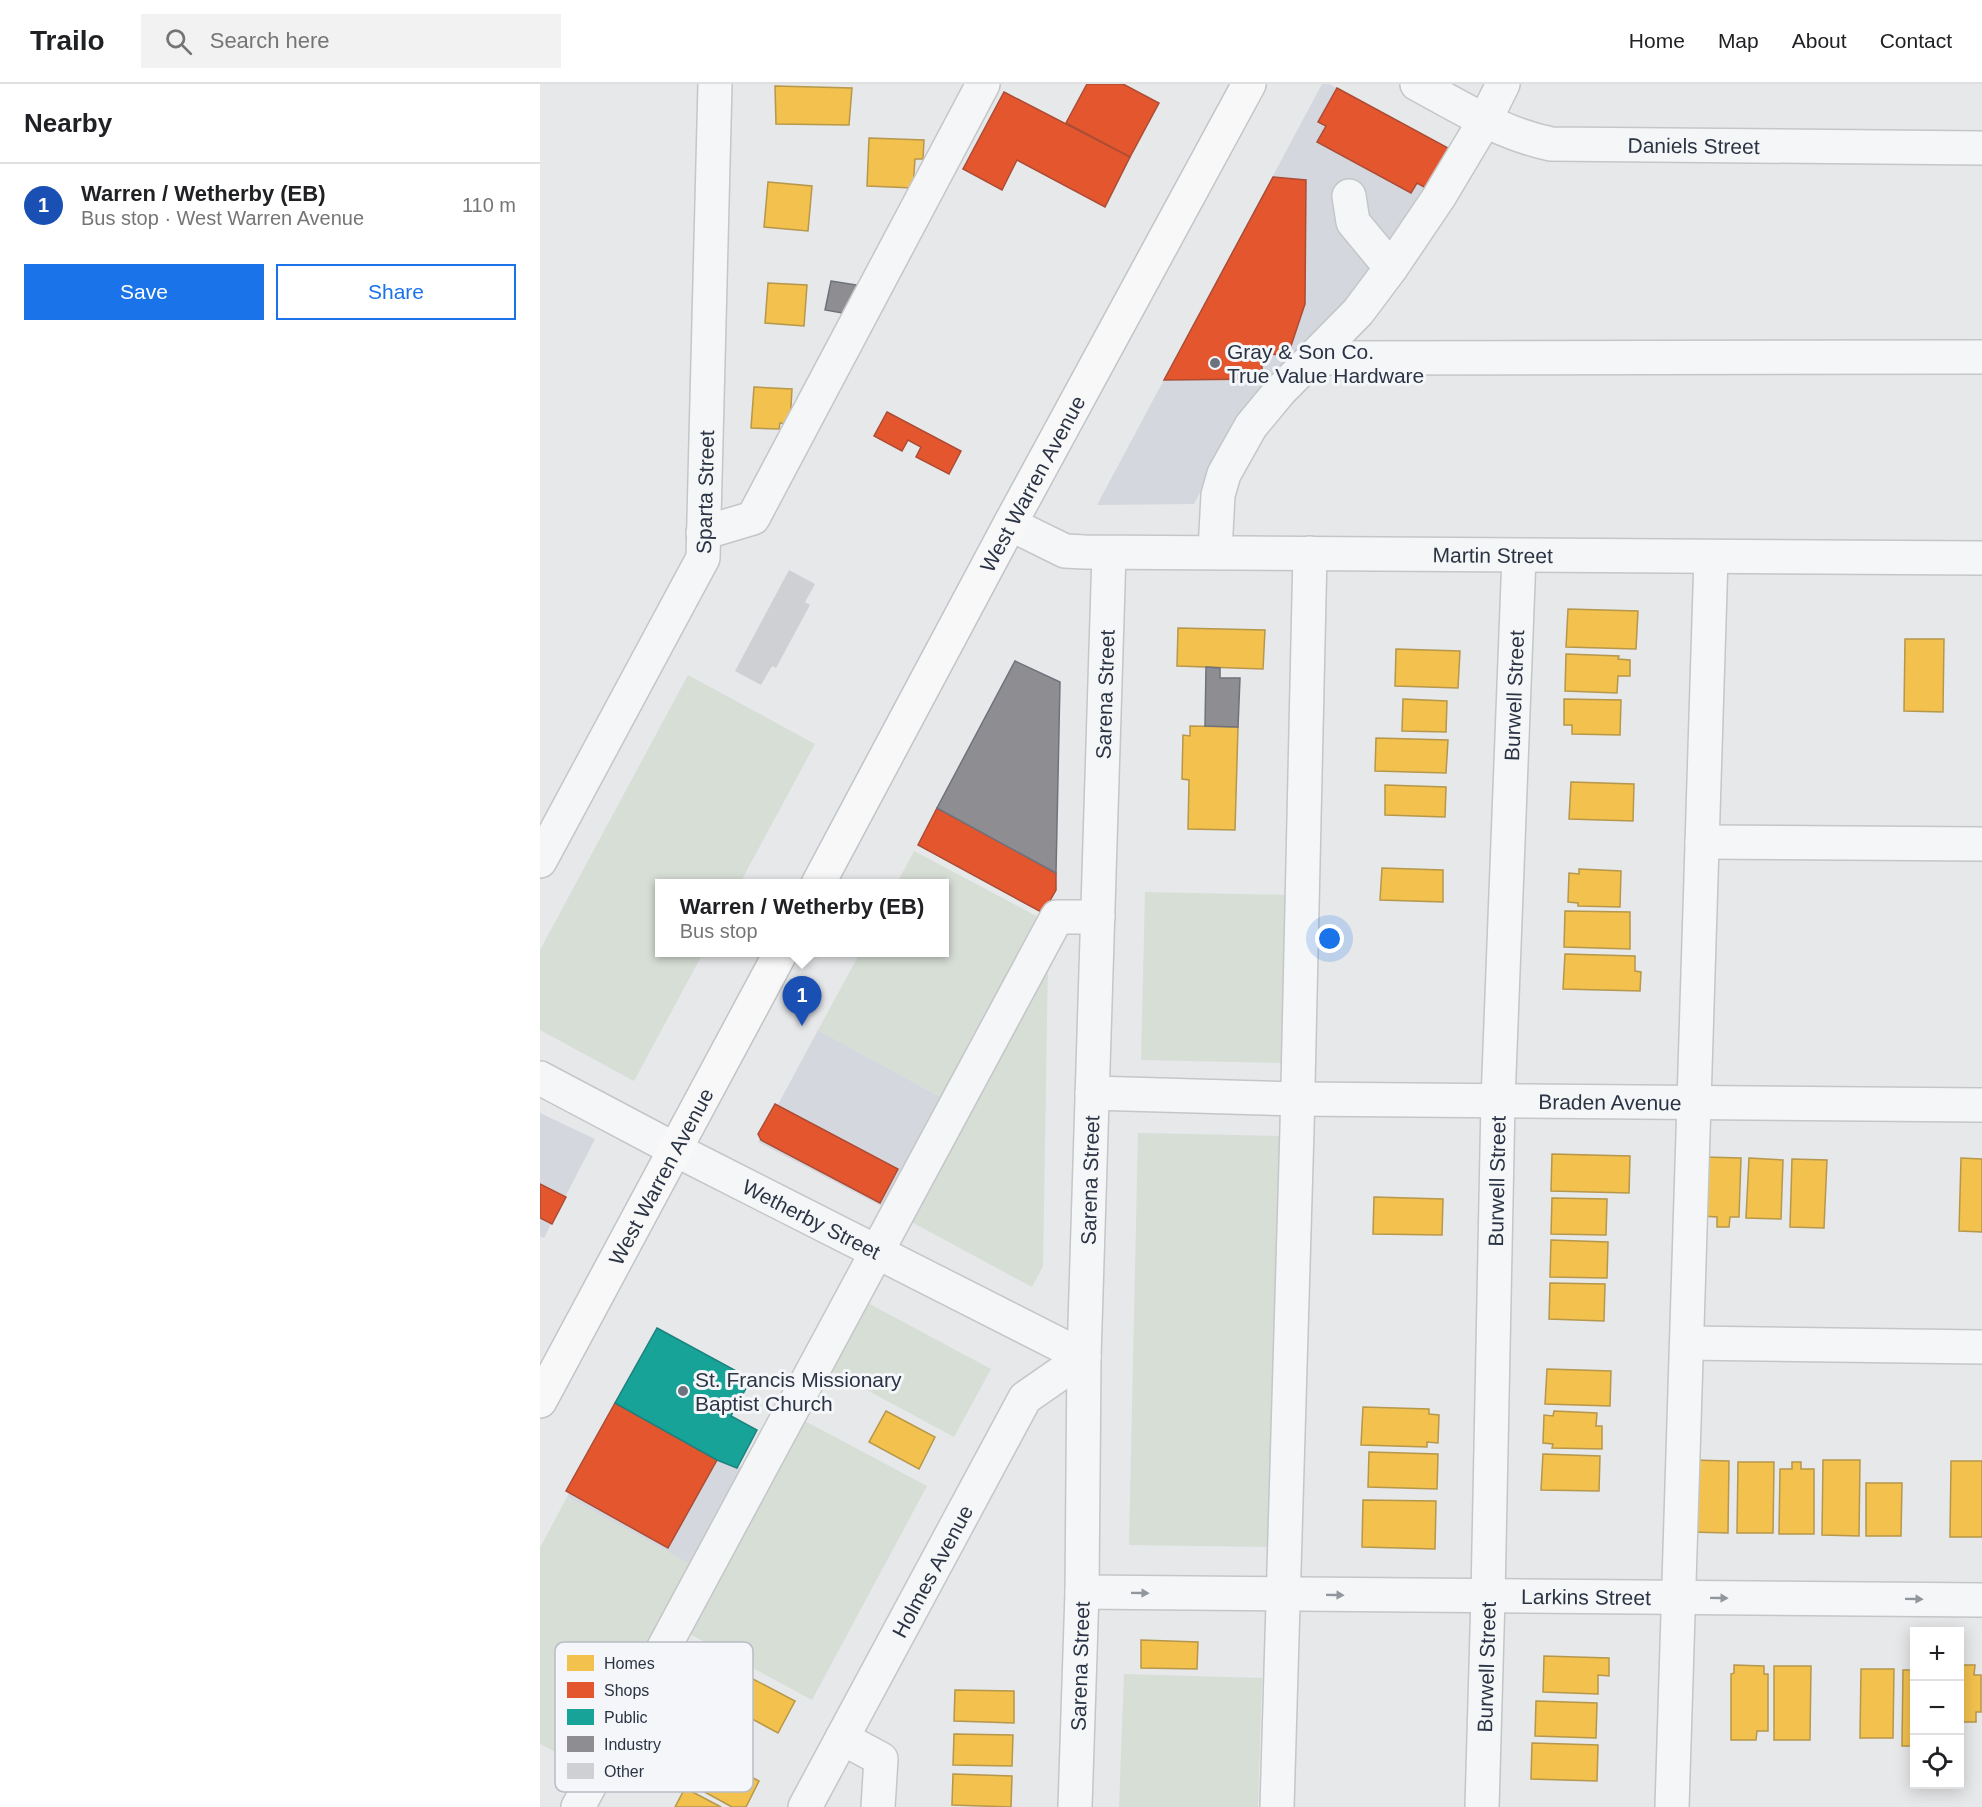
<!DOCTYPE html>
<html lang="en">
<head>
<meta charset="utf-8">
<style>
	:root { --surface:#fff; --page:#f2f2f2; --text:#202124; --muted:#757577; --line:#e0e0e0; --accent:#1a73e8 }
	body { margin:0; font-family:Helvetica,sans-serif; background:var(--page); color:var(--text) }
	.controls { position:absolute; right:18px; bottom:18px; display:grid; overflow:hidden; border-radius:0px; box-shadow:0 3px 15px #0003 }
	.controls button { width:54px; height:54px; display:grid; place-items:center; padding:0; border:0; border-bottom:2px solid var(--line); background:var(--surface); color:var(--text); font:30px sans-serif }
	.you { position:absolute; left:790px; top:855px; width:21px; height:21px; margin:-15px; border:4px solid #fff; border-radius:50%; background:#1a73e8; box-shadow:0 0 0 9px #1a73e833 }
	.badge { display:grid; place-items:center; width:39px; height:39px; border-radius:50%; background:var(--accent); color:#fff; font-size:20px; font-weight:700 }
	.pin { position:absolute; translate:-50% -50px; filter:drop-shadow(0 2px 3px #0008) }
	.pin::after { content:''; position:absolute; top:32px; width:21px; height:18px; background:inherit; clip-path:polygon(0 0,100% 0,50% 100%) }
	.popup { position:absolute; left:115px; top:795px; width:294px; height:78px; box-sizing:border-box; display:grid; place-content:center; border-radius:0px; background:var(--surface); filter:drop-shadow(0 2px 4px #0005); font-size:20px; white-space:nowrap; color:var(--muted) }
	.popup b { font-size:22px; color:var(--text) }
	.popup::after { content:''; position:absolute; left:50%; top:100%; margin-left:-12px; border:12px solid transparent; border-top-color:var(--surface) }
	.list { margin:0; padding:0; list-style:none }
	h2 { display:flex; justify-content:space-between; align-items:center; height:78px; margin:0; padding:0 24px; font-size:26px }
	h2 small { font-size:20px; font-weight:400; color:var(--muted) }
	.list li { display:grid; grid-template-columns:39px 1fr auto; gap:18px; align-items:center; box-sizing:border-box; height:84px; padding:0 24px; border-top:2px solid var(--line) }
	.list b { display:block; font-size:22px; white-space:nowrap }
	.list p { margin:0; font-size:20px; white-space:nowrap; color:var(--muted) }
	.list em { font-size:20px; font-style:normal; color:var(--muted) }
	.actions { display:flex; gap:12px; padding:18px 24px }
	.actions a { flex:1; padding:14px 0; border:2px solid var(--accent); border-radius:0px; text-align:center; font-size:21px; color:var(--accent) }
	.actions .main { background:var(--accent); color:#fff }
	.icon { flex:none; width:33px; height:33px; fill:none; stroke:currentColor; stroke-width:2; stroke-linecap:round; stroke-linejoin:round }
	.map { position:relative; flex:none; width:1442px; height:1723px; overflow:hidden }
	header { display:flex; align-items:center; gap:36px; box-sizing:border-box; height:84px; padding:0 30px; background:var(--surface); border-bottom:2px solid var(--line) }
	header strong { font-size:28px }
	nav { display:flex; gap:33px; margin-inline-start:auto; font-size:21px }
	.search { width:420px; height:54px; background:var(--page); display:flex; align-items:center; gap:15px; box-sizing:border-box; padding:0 21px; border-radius:0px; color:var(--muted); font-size:22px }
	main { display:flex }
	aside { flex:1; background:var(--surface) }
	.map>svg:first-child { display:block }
	.built { fill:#d4d7dd }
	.green { fill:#d6ded6 }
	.homes { fill:#f2c14e; stroke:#b6974b; stroke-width:1.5 }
	.shops { fill:#e4572e; stroke:#ac4c35; stroke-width:1.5 }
	.public { fill:#17a398; stroke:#1d827f; stroke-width:1.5 }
	.industry { fill:#8d8d92; stroke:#70727b; stroke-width:1.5 }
	.building { fill:#ced0d3 }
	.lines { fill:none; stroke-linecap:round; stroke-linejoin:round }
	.minor-casing { stroke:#c4c6c8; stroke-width:36 }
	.major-casing { stroke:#c2c5c8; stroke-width:36 }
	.minor { stroke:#f5f6f7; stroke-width:33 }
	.major { stroke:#f8f8f8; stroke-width:33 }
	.oneway { fill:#90959e }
	.poi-dot { fill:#6c737f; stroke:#f4f6f9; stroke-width:2 }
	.labels { text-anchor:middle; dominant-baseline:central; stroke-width:6; stroke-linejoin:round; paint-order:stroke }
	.street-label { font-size:21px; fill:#2b3445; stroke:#f4f6f9 }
	.poi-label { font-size:21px; fill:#2b3445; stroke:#f4f6f9; text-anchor:start }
	.key { fill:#f4f6f9; stroke:#b8bcc3; stroke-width:1.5 }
	.key-label { font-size:16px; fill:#2b3445 }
</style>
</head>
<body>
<header>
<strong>Trailo</strong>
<div class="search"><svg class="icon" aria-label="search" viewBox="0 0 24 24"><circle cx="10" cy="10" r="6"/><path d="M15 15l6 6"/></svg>Search here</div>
<nav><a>Home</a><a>Map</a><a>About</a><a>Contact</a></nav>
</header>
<main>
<aside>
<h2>Nearby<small></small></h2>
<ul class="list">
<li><span class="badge" style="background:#1a4fb4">1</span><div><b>Warren / Wetherby (EB)</b><p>Bus stop · West Warren Avenue</p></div><em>110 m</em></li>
</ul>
<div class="actions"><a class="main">Save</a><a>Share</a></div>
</aside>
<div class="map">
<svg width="1442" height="1723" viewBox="0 0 1442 1723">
	<rect width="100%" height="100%" fill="#e6e8ea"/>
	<g class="built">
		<path d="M782,0H789L908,64L886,104L837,183L696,341L654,420L557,421Z"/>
		<path d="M278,946L408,1017L349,1126L218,1058Z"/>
		<path d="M0,1029L55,1055L4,1154L0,1152Z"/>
		<path d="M78,1318L207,1387L155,1483L27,1413Z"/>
	</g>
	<g class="green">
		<path d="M148,591L275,660L200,799L119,800V868L163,869L94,997L0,946V866Z"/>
		<path d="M374,767L500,834L408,1017L278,946L320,869L404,868V800L357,799Z"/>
		<path d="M605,808L748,811L745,979L601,976Z"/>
		<path d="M508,875L503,1182L492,1203L366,1135Z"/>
		<path d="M598,1049L745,1052L736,1463L589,1461Z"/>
		<path d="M324,1217L451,1285L414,1353L288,1285Z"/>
		<path d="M261,1335L387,1402L272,1616L146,1548Z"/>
		<path d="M27,1413L155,1483L48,1685L0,1660V1464Z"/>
		<path d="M584,1590L722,1594L718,1723H579Z"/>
	</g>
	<g class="homes">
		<path d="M235,2L312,4L309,41L236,40Z"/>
		<path d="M329,54L384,56L383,75H375L373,104L327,102Z"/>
		<path d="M228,98L272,102L268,147L224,143Z"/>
		<path d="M228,199L267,201L264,242L225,239Z"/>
		<path d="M214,303L252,305L250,340L240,339L239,345L211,344Z"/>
		<path d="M1028,525L1098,527L1096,565L1026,563Z"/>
		<path d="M638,544L725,546L723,585L637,582Z"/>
		<path d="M1365,555H1404L1403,628L1364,627Z"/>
		<path d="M856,565L920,567L918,604L855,602Z"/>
		<path d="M1026,570L1079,572L1078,575L1090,576V592H1078L1077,609L1025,607Z"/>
		<path d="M863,615L907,617L906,648L862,647Z"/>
		<path d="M1024,615L1081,616L1080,651L1032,650V641H1024Z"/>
		<path d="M650,642L698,643L695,746L648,745L649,696L642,695L643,651L650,652Z"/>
		<path d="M836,654L908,656L906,689L835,687Z"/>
		<path d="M1031,698L1094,700L1093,737L1029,735Z"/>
		<path d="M845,701L906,703L905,733L845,731Z"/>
		<path d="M842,784L903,786V818L840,816Z"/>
		<path d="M1039,785L1081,787L1080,823L1038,822V819L1028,818L1029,789L1039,790Z"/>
		<path d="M1025,827L1090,828V865L1024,863Z"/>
		<path d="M1025,870L1095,872V887L1101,888L1100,907L1023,905Z"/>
		<path d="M1012,1070L1090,1072L1089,1109L1011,1107Z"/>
		<path d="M1164,1073L1201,1074L1199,1133H1190L1189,1143H1177V1133L1162,1132Z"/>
		<path d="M1209,1074L1243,1076L1241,1135L1206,1134Z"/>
		<path d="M1421,1074L1442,1075V1148L1419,1147Z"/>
		<path d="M1252,1075L1287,1076L1284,1144L1250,1143Z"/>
		<path d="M834,1113L903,1115L902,1151L833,1150Z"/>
		<path d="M1012,1114L1067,1115L1066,1151L1011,1150Z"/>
		<path d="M1011,1156L1068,1158L1067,1194L1010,1193Z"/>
		<path d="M1010,1199L1065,1200L1064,1237L1009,1235Z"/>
		<path d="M1007,1285L1071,1287L1070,1322L1005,1320Z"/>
		<path d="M823,1323L889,1325V1330L899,1331L898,1359L887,1358V1363L821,1361Z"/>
		<path d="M346,1327L395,1353L379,1385L329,1358Z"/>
		<path d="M1014,1327L1057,1329L1056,1342H1062V1365L1012,1364L1013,1360L1003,1359L1004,1331L1013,1332Z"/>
		<path d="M829,1368L898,1370L897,1405L828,1403Z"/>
		<path d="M1003,1370L1060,1372L1059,1407L1001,1406Z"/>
		<path d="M1152,1376L1189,1377L1188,1449L1151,1448Z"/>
		<path d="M1283,1376H1320L1319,1452L1282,1451Z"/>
		<path d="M1411,1377H1442V1453H1410Z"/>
		<path d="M1198,1378H1234L1233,1449H1197Z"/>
		<path d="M1252,1378H1261V1385H1274V1450H1239L1240,1385H1252Z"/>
		<path d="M1326,1399H1362L1361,1452H1326Z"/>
		<path d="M823,1416L896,1417L895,1465L822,1463Z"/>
		<path d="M601,1556L658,1558L657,1585L601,1584Z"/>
		<path d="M1004,1572L1069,1574V1592L1058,1591V1610L1003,1608Z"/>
		<path d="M1194,1581L1224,1582V1590H1228V1647H1217L1216,1656H1191V1590L1194,1589Z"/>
		<path d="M1420,1581H1435L1434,1591H1441V1628H1436V1638H1420Z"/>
		<path d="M1234,1582H1271L1270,1656H1234Z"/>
		<path d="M192,1584L255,1617L238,1649L175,1615Z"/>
		<path d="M1321,1585H1354L1353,1654H1320Z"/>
		<path d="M1363,1586H1374V1662H1362Z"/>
		<path d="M415,1606L474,1607V1639L414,1637Z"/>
		<path d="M996,1617L1057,1619L1056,1654L995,1652Z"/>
		<path d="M414,1650L473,1651L472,1682L413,1681Z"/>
		<path d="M992,1659L1058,1661L1057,1697L991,1695Z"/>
		<path d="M165,1668L219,1697L206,1723H192L148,1699Z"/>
		<path d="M413,1690L472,1692L471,1723L412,1721Z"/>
		<path d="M145,1704L181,1723H135Z"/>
	</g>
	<g class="shops">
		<path d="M547,0H583L619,19L590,73L526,39Z"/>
		<path d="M797,4L908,64L886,104L877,99L871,109L777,58L786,42L778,38Z"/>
		<path d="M464,8L590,73L565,123L477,76L462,106L423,85Z"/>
		<path d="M733,93L766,96L765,220L748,271L722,270V295L624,296Z"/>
		<path d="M347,328L421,367L409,390L376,373L381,363L368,356L362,367L334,352Z"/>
		<path d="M397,724L516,789V806L503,829L378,761Z"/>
		<path d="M235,1020L358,1085L340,1119L221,1056L218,1050Z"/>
		<path d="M0,1100L26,1113L12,1140L0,1134Z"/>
		<path d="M75,1319L177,1376L128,1464L26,1407Z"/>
	</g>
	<path class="public" d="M117,1244L211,1295L191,1332L217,1346L197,1384L177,1376L75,1319Z"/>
	<g class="industry">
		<path d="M291,197L323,202L308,230L285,226Z"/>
		<path d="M475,577L520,598L516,789L397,724Z"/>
		<path d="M666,583L680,584V594H700L698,643L665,642Z"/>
	</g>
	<path class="building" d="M249,486L275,500L265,518L270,521L236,584L232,582L221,601L195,587Z"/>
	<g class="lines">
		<defs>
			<g id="minor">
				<path id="s1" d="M877,0C920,23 962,50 1011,60L1442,64"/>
				<path d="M809,112L813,138L851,184"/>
				<path d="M774,274L1442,273"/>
				<path id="s2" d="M470,440L525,467L545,468L1442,474"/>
				<path d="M163,449L213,434L443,0"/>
				<path d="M675,467L678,411L684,390L711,342L740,307L818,228L851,184L899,113L945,36L963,0"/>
				<path d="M1162,758L1442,760"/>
				<path id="s3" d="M0,777L163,474L175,0"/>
				<path id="s4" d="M0,994L136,1066L544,1273"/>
				<path id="s5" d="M552,1009L758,1015L1442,1021"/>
				<path d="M1147,1259L1442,1263"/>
				<path id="s6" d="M542,1508L1442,1516"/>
				<path d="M302,1654L341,1675L338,1723"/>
				<path d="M38,1723L517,833H558"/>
				<path id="s7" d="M265,1723L485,1314L544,1273"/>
				<path id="s8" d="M535,1723L542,1508L544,1273L569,469"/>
				<path d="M737,1723L757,1045L770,469"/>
				<path id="s9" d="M942,1723L948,1512L958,1017L979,472"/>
				<path d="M1132,1723L1171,473"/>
			</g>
			<g id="major">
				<path id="s10" d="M278,800L470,440L709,0"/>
				<path id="s11" d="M0,1317L241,868"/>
			</g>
		</defs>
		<use href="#minor" class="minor-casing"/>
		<use href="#major" class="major-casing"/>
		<use href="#minor" class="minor"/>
		<use href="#major" class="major"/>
	</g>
	<defs><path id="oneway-solid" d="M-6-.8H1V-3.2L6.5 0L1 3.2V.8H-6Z" transform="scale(1.5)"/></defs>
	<g class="oneway">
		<use href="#oneway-solid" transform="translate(600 1509) rotate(1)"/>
		<use href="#oneway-solid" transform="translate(795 1511) rotate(1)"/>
		<use href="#oneway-solid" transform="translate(1179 1514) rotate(1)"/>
		<use href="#oneway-solid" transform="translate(1374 1515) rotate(1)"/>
	</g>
	<g class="poi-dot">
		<circle cx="675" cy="279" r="6"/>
		<circle cx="143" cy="1307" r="6"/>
	</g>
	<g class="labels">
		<g class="street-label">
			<text stroke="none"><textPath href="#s1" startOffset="290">Daniels Street</textPath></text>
			<text stroke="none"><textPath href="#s10" startOffset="454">West Warren Avenue</textPath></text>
			<text stroke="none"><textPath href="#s3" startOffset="410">Sparta Street</textPath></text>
			<text stroke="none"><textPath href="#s2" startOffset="489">Martin Street</textPath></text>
			<text stroke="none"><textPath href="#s8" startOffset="1113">Sarena Street</textPath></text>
			<text stroke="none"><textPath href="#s9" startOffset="1112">Burwell Street</textPath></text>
			<text stroke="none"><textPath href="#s5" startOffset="518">Braden Avenue</textPath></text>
			<text stroke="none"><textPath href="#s11" startOffset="255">West Warren Avenue</textPath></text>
			<text stroke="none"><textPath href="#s8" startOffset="627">Sarena Street</textPath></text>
			<text stroke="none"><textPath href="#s9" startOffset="626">Burwell Street</textPath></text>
			<text stroke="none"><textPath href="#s4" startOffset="306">Wetherby Street</textPath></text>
			<text stroke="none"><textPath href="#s7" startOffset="268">Holmes Avenue</textPath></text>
			<text stroke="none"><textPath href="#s6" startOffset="504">Larkins Street</textPath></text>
			<text stroke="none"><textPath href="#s8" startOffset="141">Sarena Street</textPath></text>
			<text stroke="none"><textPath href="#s9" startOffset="140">Burwell Street</textPath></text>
		</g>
		<g class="poi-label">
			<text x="687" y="267">Gray &amp; Son Co.<tspan x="687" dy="24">True Value Hardware</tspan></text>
			<text x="155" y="1295">St. Francis Missionary<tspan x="155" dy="24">Baptist Church</tspan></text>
		</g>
	</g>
	<rect x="15" y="1558" width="198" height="150" rx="9" class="key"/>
	<rect x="27" y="1571" width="27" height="16" fill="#f2c14e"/>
	<rect x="27" y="1598" width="27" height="16" fill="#e4572e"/>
	<rect x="27" y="1625" width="27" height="16" fill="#17a398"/>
	<rect x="27" y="1652" width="27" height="16" fill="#8d8d92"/>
	<rect x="27" y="1679" width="27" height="16" fill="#ced0d3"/>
	<g class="key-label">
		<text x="64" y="1585">Homes</text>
		<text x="64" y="1612">Shops</text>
		<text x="64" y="1639">Public</text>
		<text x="64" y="1666">Industry</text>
		<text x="64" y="1693">Other</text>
	</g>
</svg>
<div class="controls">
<button>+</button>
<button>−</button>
<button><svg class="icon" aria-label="locate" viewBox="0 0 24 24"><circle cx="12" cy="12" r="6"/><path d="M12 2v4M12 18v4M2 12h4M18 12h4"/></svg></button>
</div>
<div class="you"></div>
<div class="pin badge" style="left:262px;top:942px;background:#1a4fb4">1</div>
<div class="popup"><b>Warren / Wetherby (EB)</b>Bus stop</div>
</div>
</main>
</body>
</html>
